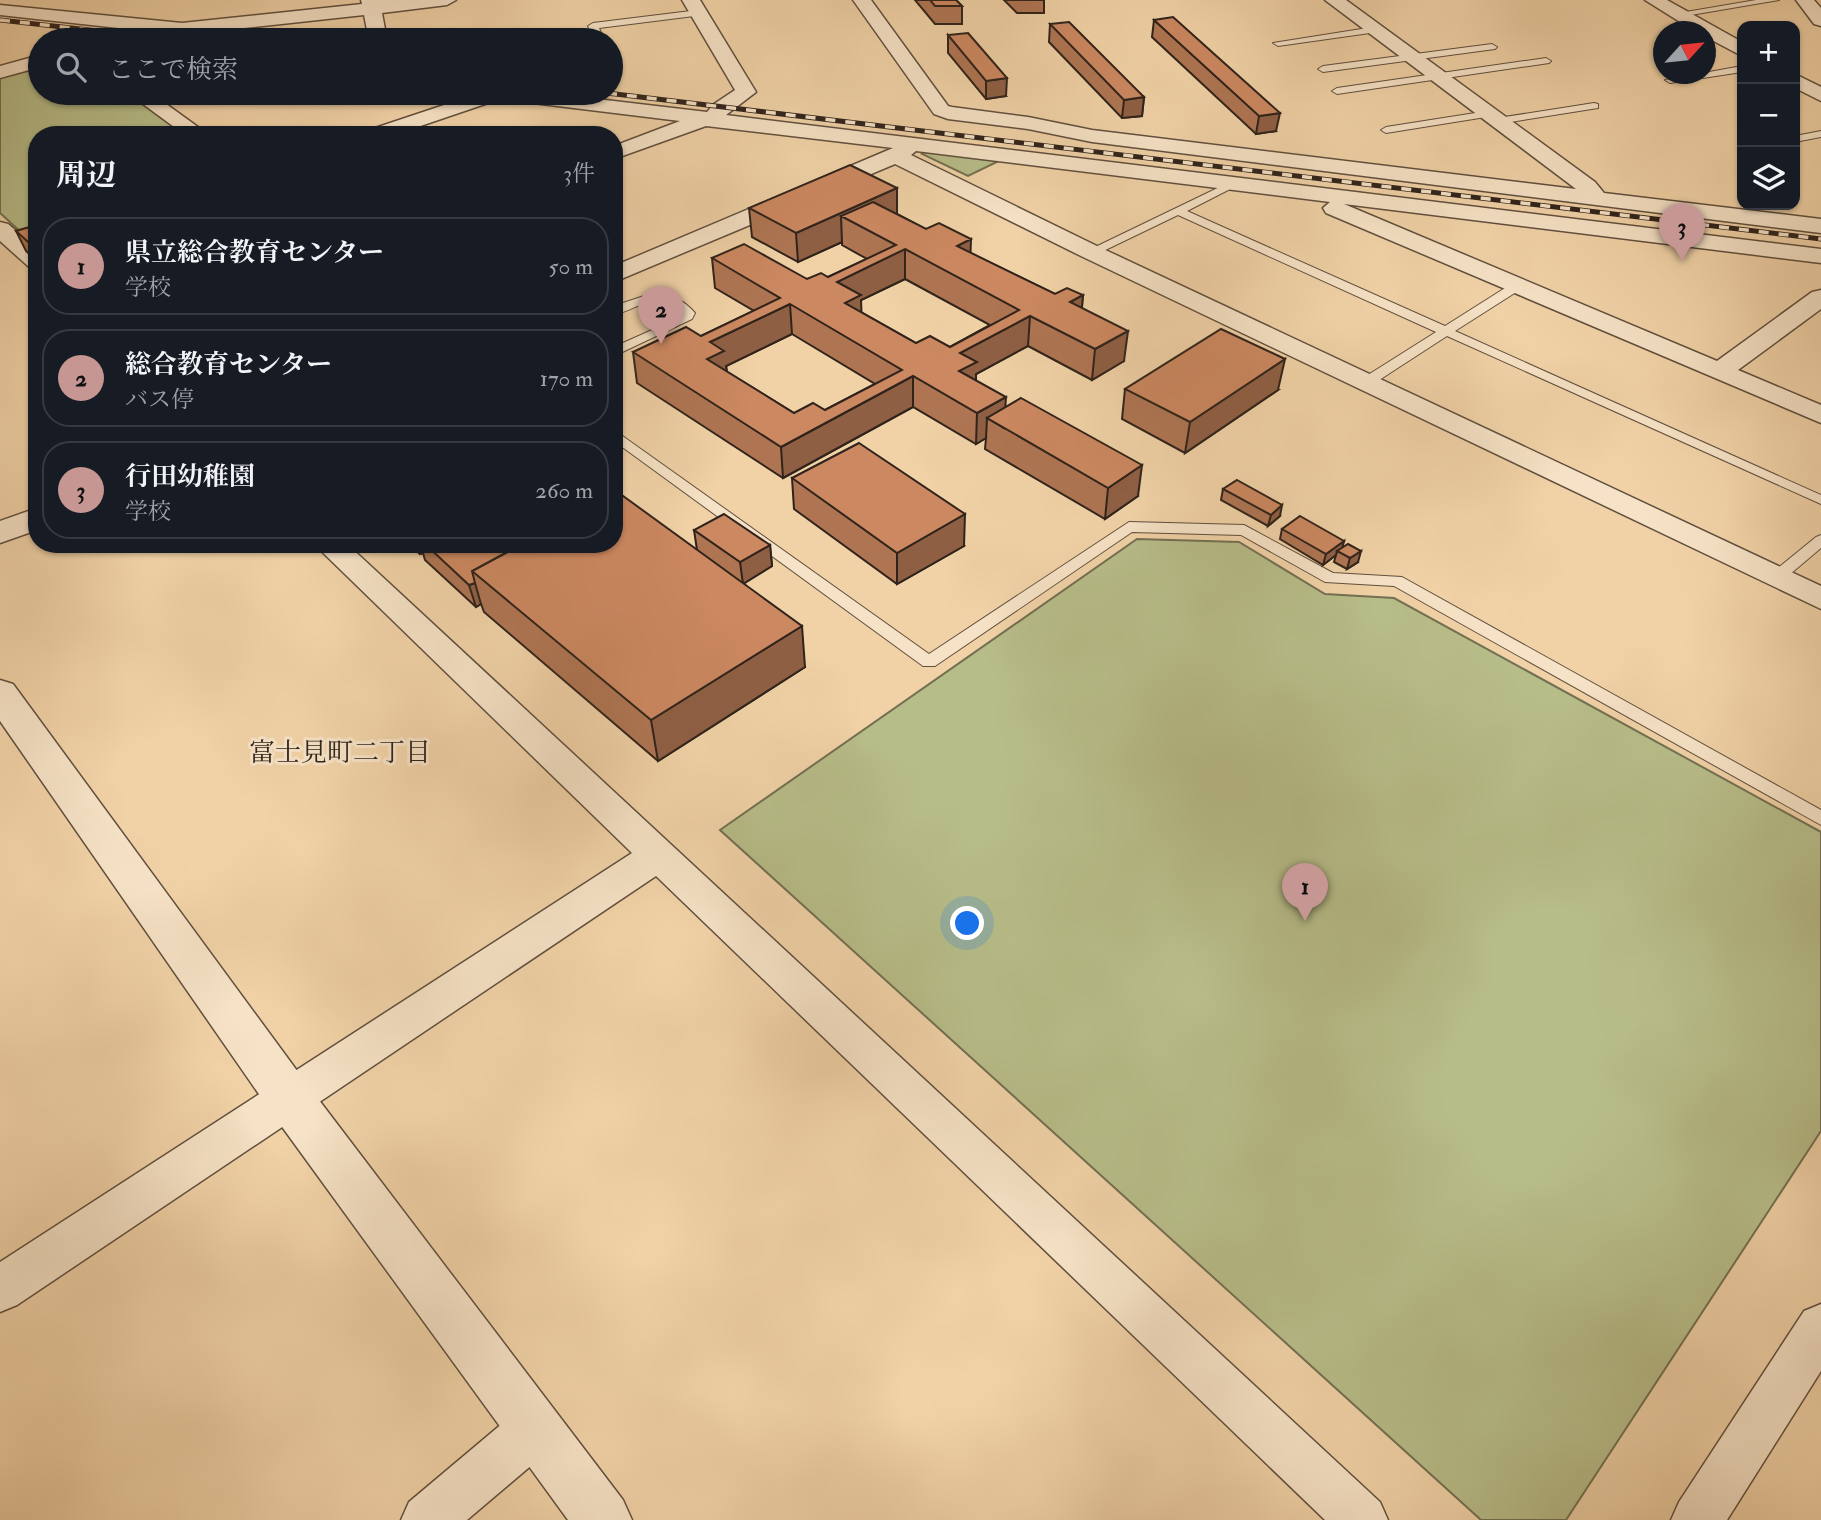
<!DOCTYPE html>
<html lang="ja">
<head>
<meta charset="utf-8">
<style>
	:root { --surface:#171b24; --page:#20242c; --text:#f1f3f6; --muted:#9ea1a6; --line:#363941; --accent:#c59692 }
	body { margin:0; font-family:"IM FELL Double Pica","Noto Serif JP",serif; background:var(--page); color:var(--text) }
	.controls { position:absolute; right:21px; top:21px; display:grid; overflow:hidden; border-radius:14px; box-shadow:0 2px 5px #0004 }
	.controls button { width:63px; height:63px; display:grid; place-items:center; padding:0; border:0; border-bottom:2px solid var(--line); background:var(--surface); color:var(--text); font:35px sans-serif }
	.compass { position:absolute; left:1653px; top:21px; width:63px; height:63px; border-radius:50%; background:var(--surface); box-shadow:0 2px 5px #0004; rotate:63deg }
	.you { position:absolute; left:968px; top:924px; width:24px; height:24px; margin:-18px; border:5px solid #fff; border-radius:50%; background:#1a73e8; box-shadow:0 0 0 10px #1a73e833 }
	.badge { display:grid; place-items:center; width:46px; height:46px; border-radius:50%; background:var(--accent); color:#111; font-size:23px; font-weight:700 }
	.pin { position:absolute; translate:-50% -58px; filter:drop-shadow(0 2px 4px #0008) }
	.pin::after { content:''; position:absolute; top:37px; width:24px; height:21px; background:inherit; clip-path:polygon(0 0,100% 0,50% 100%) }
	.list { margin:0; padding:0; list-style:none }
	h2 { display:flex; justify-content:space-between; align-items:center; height:91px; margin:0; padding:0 28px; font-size:30px }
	h2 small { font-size:23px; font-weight:400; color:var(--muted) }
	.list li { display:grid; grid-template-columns:46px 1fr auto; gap:21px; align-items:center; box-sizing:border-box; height:98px; margin:0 14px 14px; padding:0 14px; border:2px solid var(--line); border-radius:28px }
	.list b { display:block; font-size:26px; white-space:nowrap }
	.list p { margin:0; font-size:23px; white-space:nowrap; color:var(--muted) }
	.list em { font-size:23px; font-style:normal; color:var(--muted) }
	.icon { flex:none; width:38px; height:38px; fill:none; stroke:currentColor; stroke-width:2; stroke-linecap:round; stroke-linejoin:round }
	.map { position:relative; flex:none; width:1821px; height:1520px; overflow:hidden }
	.search { position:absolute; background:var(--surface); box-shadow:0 2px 5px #0004; left:28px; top:28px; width:595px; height:77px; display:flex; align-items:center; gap:18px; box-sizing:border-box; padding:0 24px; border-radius:38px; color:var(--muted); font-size:26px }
	.panel { position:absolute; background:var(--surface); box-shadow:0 2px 5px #0004; left:28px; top:126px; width:595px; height:427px; border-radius:28px }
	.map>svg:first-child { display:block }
	.green { fill:#b7bd89; stroke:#737052; stroke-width:2 }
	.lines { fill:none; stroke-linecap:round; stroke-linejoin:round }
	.service-casing { stroke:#604f3e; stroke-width:2 }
	.minor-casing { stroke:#604f3e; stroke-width:3 }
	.tertiary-casing { stroke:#604f3e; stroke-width:3 }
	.service { fill:#f6e2c6; fill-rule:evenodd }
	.minor { fill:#f6e2c6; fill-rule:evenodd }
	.tertiary { fill:#f6e2c6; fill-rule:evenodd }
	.rail-casing { stroke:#2f231b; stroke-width:5 }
	.rail { stroke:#f6e2c6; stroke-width:3.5; stroke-dasharray:10; stroke-linecap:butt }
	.wall { fill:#af7553; stroke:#2f231b; stroke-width:2; fill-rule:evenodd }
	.shaded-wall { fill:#8f5f44; stroke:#2f231b; stroke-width:2 }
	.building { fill:#cc8861; stroke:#2f231b; stroke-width:2; fill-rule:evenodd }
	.labels { text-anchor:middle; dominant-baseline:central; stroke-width:6; stroke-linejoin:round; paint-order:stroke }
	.neighbourhood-label { font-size:26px; fill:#2f231b; stroke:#f6e2c6 }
</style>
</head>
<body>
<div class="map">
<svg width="1821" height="1520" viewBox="0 0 1821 1520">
	<rect width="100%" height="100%" fill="#f1d2a7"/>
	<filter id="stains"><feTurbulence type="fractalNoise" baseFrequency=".00286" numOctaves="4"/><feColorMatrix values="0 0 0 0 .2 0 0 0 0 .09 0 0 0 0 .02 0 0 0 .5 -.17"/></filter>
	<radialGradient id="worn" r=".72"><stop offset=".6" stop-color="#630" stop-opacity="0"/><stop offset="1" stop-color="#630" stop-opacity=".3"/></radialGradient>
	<g class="green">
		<path d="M40,65V93H127L188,135H37V243L34,244L0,213V76Z"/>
		<path d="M932,148L1007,157L968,176L922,154Z"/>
		<path d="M1137,539L1239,542L1325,594L1394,598L1821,832V1131L1566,1520H1481L720,830Z"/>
	</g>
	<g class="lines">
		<defs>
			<g id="service">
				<path d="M1756,0H1779L1679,17L1674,14Z"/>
				<path d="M699,10L702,11V15L599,28L604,40H594L588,26L593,23Z"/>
				<path d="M1374,27L1379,30L1377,32L1278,46L1273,43Z"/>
				<path d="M1492,44L1497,47L1495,49L1323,72L1318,69L1323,66Z"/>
				<path d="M1546,58L1551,61L1549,63L1337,94L1332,91L1337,88Z"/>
				<path d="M1742,66V72L1670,83L1665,80Z"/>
				<path d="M1594,103L1598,104V108L1498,124L1493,121L1498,118Z"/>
				<path d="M1488,111L1492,112V116L1386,133L1381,130L1386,127Z"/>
				<path d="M1821,131V137L1795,142V136Z"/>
				<path d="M1228,183L1238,185L1187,211L1445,326L1513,283H1521V289L1455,331L1821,495V504L1447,336L1370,386H1360V380L1436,332L1178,215L1095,255L1085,252Z"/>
				<path d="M653,293C670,293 684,300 695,313L692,319L614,356V347L681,317L682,314C654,290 644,306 614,315V306Z"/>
				<path d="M614,430L929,654L1129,522L1244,525L1333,573L1402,577L1821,810V825L1394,586L1325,582L1241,535L1132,532L935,666H923L614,441Z"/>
				<path d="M1821,535V548L1782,581H1772L1769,577L1772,573L1816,537Z"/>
			</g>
			<g id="minor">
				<path d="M361,0H456L447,5L382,13L387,40H369L364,15L182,35L0,15V5L182,23L362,4Z"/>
				<path d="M682,0H700L756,92L726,115L1821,249V263L1344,204L1717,361L1812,292L1821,290V309L1738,370L1821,405V423L1326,213L1323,208L1330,202L916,151L911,155L1099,247L1821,586V609L1083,257L895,164L614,282V266L893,148L706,126L614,159V146L680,121L500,99L394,135H363L366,131L480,93H546L707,112L714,104L735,90Z"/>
				<path d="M853,0H871L948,106L952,107L1028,117L1092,130L1576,189L1325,0H1346L1595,182L1604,193L1821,219V233L1092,142L1028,129L948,119L934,114Z"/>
				<path d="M1645,0H1667L1742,42V56L1706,37V32H1696Z"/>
				<path d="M1796,0H1814L1821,8V26L1814,24Z"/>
				<path d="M40,55V67L0,78V66Z"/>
				<path d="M1795,74L1821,87V101L1795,88Z"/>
				<path d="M128,93H151L209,135H185Z"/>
				<path d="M0,222L8,224L37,249V269L29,267L0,241Z"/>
				<path d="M314,544H347L1380,1502L1388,1520H1325L656,876L17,1305L0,1312V1262L632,853Z"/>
				<path d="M1821,1304V1371L1727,1520H1671L1679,1502L1804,1311Z"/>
				<path d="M535,1404L553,1411L560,1429L553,1447L467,1520H401L409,1502L517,1411Z"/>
			</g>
			<g id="tertiary">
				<path d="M37,508V530L0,543V521Z"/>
				<path d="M0,680L13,684L306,1083L623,1500L632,1520H568L272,1113L0,721Z"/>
			</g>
		</defs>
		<use href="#service" class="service-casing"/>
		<use href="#minor" class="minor-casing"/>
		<use href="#tertiary" class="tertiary-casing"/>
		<use href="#service" class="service"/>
		<use href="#minor" class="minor"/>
		<use href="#tertiary" class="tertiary"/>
		<defs>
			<g id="rail">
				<path d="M0,20L178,40"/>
				<path d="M607,93L1821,239"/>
			</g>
		</defs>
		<use href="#rail" class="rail-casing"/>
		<use href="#rail" class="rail"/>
	</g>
	<g class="wall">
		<path d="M915,0H956L962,6V24H935Z"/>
		<path d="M1004,0H1044V13H1017Z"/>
		<path d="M1154,20L1276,131L1256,134L1152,37Z"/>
		<path d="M1050,24L1144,97L1142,116L1122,118L1049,42Z"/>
		<path d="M948,35L1006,96L986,99L948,53Z"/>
		<path d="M897,188V214L970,253L1055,294L1083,295L1082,308L1124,361L1092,380L1028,346L976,374V381L1005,408L1138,496L1105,519L985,449L986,438L976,444L913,407L783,478L637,383L633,352L701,336L754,311L715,288L712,258L807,279L828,277L867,259L842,245V242L798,262L752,237L749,208ZM905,279L990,325L950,347L916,343L861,312V300ZM792,334L875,384L825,410L794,413L727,372L726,366Z"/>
		<path d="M37,225V261L26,251L16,231Z"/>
		<path d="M1125,389L1278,390L1185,453L1122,419Z"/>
		<path d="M792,478L964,546L897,584L794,509Z"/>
		<path d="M1223,489L1280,516L1268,526L1221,500Z"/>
		<path d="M1282,529L1344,541L1342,547L1358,562L1347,569L1334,562L1336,555L1323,565L1280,539Z"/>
		<path d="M694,530L770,545L772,566L744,583L805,667L658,761L484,612L481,604L476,607L425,560L423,553L420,554L409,544H501L509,551L697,550Z"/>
	</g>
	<g class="shaded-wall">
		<path d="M1007,78L1006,96L986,99V81Z"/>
		<path d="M1144,97L1142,116L1122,118L1124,100Z"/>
		<path d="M1280,113L1276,131L1256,134L1259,116Z"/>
		<path d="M897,188V217L841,216L842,242L798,262L796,233Z"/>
		<path d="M971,239L970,268L957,246Z"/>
		<path d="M905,249V279L861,300L862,325L846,333L837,282Z"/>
		<path d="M1083,295L1080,325L1070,302Z"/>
		<path d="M790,304L792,334L726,366L728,381L707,359L710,342Z"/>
		<path d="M1030,316L1028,346L976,374V392L959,402L960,353Z"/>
		<path d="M1128,331L1124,361L1092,380L1095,349Z"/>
		<path d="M1285,359L1278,390L1185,453L1190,422Z"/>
		<path d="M913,376V407L783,478L781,447Z"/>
		<path d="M1006,397L1004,428L987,418L986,438L976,444L977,413Z"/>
		<path d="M1142,465L1138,496L1105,519L1108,488Z"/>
		<path d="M1282,505L1280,516L1268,526L1271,515Z"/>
		<path d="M965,514L964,546L897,584V553Z"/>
		<path d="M1344,541L1341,552L1337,551L1336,555L1323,565L1326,554Z"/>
		<path d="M416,544H421L423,553L420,554Z"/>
		<path d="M770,545L772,566L743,584L740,562Z"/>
		<path d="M1361,551L1358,562L1347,569L1350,558Z"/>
		<path d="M475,583L481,604L476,607L469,585Z"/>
		<path d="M802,626L805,667L658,761L651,720Z"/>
	</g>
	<g class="building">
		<path d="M930,0H956L962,6H935Z"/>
		<path d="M1173,17L1280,113L1259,116L1154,20Z"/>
		<path d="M1069,22L1144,97L1124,100L1050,24Z"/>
		<path d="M968,33L1007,78L986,81L948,35Z"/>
		<path d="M850,165L897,188L796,233L749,208Z"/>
		<path d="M873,202L926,229L939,223L971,239L957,246L1055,294L1067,288L1083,295L1070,302L1128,331L1095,349L1030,316L960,353L977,362L959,371L1006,397L977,413L913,376L781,447L633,352L686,327L701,336L780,298L712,258L744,244L807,279L821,273L828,277L896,245L841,216ZM905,249L1019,310L950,347L930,336L916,343L845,303L861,295L837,282ZM790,304L902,370L825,410L813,403L794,413L707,359L724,351L710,342Z"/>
		<path d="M37,225V250L16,231Z"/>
		<path d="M1221,329L1285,359L1190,422L1125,389Z"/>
		<path d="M1021,398L1142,465L1108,488L987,418Z"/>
		<path d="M859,443L965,514L897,553L792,478Z"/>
		<path d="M1237,480L1282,505L1271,515L1223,489Z"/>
		<path d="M619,493L802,626L651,720L472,571L523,544H614V496Z"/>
		<path d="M724,514L770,545L740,562L694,530Z"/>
		<path d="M1300,516L1344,541L1326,554L1282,529Z"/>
		<path d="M425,544H501L509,551L472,571L475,583L469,585Z"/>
		<path d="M1348,544L1361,551L1350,558L1337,551Z"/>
	</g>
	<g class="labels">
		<g class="neighbourhood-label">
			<text x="340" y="753">富士見町二丁目</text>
		</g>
	</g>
	<rect width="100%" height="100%" filter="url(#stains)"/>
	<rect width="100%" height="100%" fill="url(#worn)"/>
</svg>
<div class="controls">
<button>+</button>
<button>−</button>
<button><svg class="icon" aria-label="layers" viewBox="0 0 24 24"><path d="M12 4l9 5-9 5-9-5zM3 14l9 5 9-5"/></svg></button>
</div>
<svg class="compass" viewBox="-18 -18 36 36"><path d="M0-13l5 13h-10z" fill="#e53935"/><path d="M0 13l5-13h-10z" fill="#9ea1a6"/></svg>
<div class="you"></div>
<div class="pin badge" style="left:1305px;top:921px">1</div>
<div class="pin badge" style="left:661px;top:344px">2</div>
<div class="pin badge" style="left:1682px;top:261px">3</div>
<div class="search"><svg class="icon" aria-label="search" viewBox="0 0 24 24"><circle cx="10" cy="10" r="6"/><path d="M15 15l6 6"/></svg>ここで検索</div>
<section class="panel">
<h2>周辺<small>3件</small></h2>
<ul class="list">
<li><span class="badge">1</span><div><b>県立総合教育センター</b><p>学校</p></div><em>50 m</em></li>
<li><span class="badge">2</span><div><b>総合教育センター</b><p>バス停</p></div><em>170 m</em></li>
<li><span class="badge">3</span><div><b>行田幼稚園</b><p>学校</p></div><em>260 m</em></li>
</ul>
</section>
</div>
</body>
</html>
